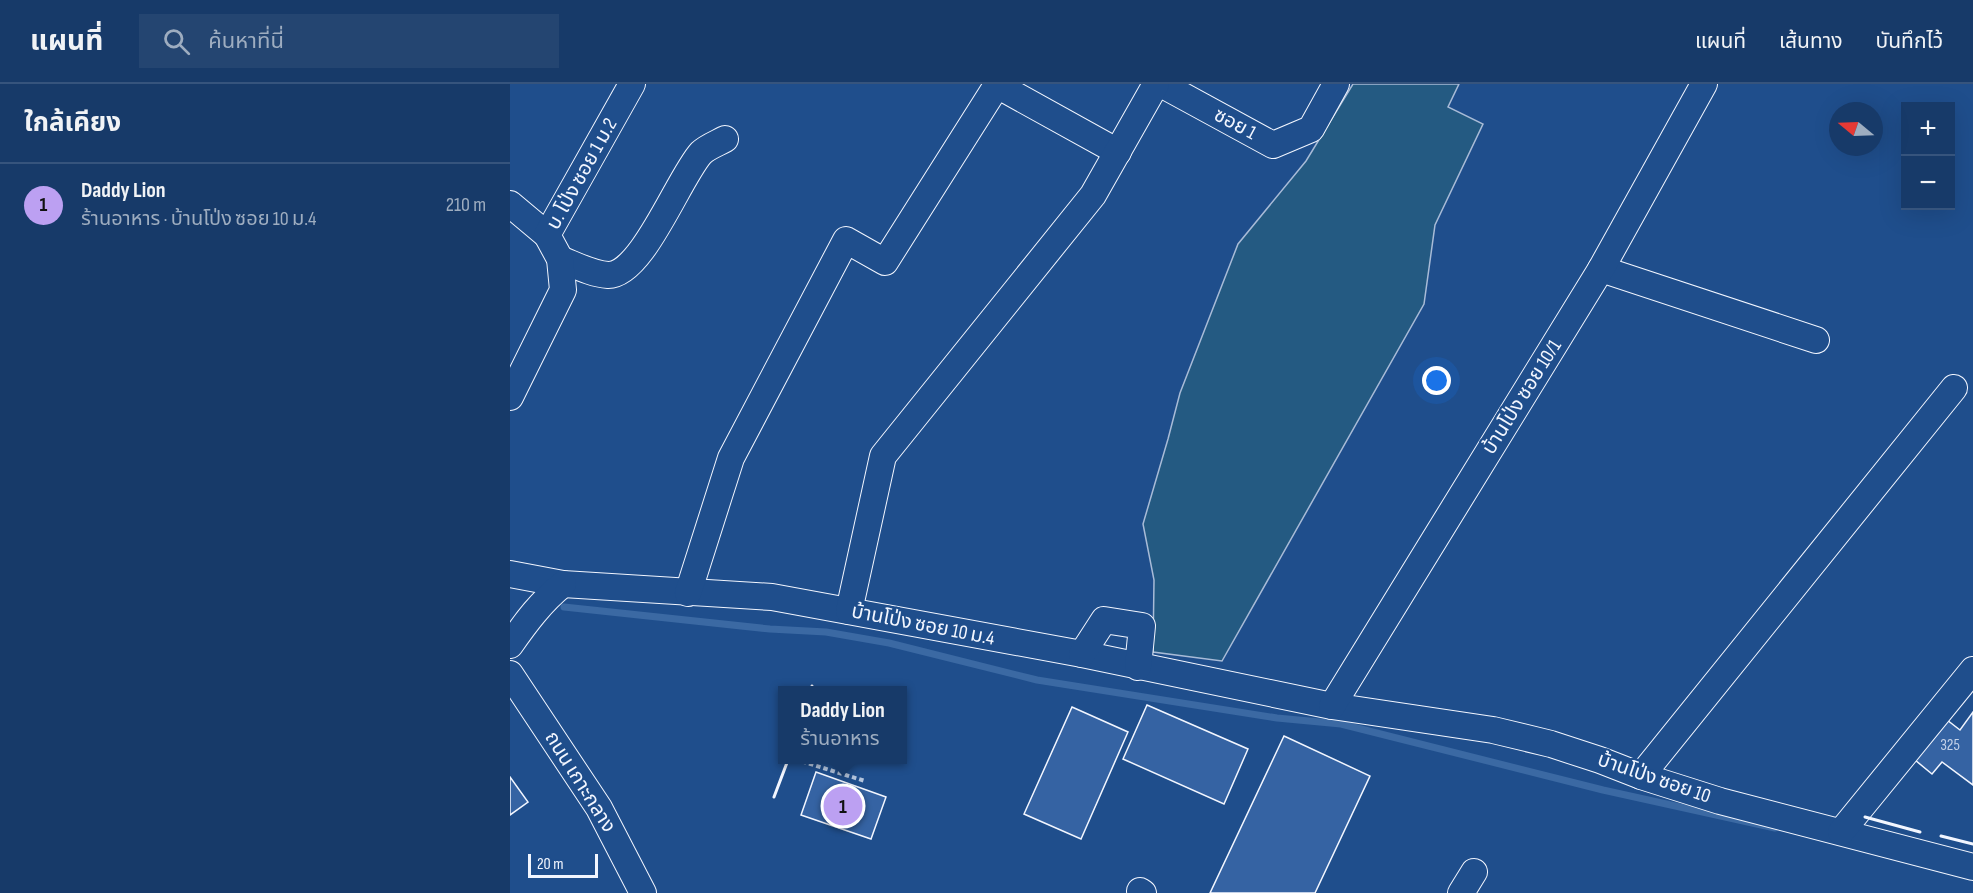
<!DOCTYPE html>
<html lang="th">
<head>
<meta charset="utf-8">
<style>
	:root { --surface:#173a69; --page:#244571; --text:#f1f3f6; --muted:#9eadc0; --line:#36547d; --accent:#bca0f2 }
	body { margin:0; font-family:"Sofia Sans Condensed","Noto Sans Thai",sans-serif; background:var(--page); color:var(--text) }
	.controls { position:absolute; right:18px; top:18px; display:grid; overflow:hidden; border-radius:0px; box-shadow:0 6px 24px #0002 }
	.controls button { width:54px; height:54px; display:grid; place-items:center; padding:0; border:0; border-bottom:2px solid var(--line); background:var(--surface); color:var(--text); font:30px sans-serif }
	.compass { position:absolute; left:1319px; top:18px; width:54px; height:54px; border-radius:50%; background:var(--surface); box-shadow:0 6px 24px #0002; rotate:289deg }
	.scale { position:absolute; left:18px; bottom:15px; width:70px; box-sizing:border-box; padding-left:6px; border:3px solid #f2f6ff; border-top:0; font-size:16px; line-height:21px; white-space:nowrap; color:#f2f6ff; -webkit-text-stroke:4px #1f4e8c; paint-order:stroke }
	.you { position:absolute; left:927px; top:297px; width:21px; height:21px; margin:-15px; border:4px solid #fff; border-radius:50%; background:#1a73e8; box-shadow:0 0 0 9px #1a73e833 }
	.badge { display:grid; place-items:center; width:39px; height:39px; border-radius:50%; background:var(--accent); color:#111; font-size:20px; font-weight:700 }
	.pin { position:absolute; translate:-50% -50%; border:3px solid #fff; box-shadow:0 2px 6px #0006 }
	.popup { position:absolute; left:268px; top:602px; width:129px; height:78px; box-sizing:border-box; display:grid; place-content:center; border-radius:0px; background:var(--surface); filter:drop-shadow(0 2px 4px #0005); font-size:20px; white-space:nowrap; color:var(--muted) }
	.popup b { font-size:22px; color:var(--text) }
	.popup::after { content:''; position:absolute; left:50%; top:100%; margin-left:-12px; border:12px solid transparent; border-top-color:var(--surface) }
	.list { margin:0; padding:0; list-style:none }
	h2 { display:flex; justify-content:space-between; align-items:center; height:78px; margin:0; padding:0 24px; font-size:26px }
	h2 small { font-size:20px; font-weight:400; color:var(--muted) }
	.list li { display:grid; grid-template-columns:39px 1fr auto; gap:18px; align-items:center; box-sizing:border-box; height:84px; padding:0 24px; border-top:2px solid var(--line) }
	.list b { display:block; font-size:22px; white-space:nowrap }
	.list p { margin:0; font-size:20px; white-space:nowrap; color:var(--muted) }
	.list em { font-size:20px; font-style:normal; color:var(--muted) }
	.icon { flex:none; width:33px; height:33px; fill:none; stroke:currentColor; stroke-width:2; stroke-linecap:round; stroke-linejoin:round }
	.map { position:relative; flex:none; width:1463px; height:809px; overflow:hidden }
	header { display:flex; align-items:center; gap:36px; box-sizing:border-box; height:84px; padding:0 30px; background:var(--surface); border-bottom:2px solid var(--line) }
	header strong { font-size:28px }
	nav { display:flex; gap:33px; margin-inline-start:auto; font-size:21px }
	.search { width:420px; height:54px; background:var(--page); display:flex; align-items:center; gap:15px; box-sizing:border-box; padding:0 21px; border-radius:0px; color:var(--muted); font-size:22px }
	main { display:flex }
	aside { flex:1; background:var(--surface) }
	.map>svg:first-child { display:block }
	.green { fill:#245a82; stroke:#a8bbd7; stroke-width:1.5 }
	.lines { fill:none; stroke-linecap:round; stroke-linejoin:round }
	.stream { stroke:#3b69a3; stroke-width:7 }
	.building { fill:#3563a3; stroke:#f2f6ff; stroke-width:1.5 }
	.minor-casing { stroke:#f2f6ff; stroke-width:28 }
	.path { stroke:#b3c4dc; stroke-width:4; stroke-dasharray:4.5 3; stroke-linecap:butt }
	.minor { stroke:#1f4e8c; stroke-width:26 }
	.wall { stroke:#f2f6ff; stroke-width:3 }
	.labels { text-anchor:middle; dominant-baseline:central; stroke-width:4.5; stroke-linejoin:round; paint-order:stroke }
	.number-label { font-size:16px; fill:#c3d1e8 }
	.street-label { font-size:20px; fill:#f2f6ff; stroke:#1f4e8c }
</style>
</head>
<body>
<header>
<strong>แผนที่</strong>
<div class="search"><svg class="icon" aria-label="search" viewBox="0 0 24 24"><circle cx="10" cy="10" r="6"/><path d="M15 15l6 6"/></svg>ค้นหาที่นี่</div>
<nav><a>แผนที่</a><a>เส้นทาง</a><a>บันทึกไว้</a></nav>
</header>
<main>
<aside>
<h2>ใกล้เคียง<small></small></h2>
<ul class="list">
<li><span class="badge">1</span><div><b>Daddy Lion</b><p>ร้านอาหาร · บ้านโป่ง ซอย 10 ม.4</p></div><em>210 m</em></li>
</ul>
</aside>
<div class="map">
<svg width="1463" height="809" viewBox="0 0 1463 809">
	<rect width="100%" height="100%" fill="#1f4e8c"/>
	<path class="green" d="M843,0H949L938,23L973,40L925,141L914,220L712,577L643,568L644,496L633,440L658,355L670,309L728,160L796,77Z"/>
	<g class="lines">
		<path class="stream" d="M54,523L260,545L316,548L379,559L527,596L767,634L831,640L1093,706L1265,744"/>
	</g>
	<g class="building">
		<path d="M637,621L738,665L714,720L613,675Z"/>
		<path d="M562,623L618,648L571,755L514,730Z"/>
		<path d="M1463,628V701L1432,678L1422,690L1405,676L1437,636L1450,646Z"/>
		<path d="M774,652L860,692L805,809H700Z"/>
		<path d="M306,688L376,713L361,755L291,731Z"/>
		<path d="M0,693L18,718L0,731Z"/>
	</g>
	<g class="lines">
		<defs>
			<g id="minor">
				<path d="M651,0L763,61L801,45L826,0"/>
				<path d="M0,120L37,151"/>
				<path d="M50,175C65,181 82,190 98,191C132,192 169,93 191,69C197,63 208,59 215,55"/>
				<path d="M1091,185L1306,256"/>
				<path d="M0,313L53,206L50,175L37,151L122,0"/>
				<path d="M0,490L53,500L262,513L572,570L822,622L983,646L1041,660L1090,676L1131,692L1210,717L1463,783"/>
				<path d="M178,509L221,374L336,156L375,178L487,1L608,68"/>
				<path d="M339,527L373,372L583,111L646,0"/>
				<path d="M0,561C16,538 31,518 53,500"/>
				<path d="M572,570L594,536L632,542L628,583"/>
				<path d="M0,590L89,724L133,809"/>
				<path d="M822,622L1091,185L1194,0"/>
				<path d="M1131,692L1444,304"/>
				<path d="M1331,748L1463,586"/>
				<path d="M630,807L633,809"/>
				<path d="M951,809L964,788"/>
			</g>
		</defs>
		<use href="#minor" class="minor-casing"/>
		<path class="path" d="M295,676L294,678L355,697"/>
		<use href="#minor" class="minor"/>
		<g class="wall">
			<path d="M301,606L302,602"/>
			<path d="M264,713L278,676"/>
			<path d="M1355,733L1410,748"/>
			<path d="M1431,752L1463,760"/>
		</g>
	</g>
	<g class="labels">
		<g class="number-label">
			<text x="1440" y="661">325</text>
		</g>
		<g class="street-label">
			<text transform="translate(725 40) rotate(28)">ซอย 1</text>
			<text transform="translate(72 90) rotate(-61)">บ. โป่ง ซอย 1 ม.2</text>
			<text transform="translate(1012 313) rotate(-58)">บ้านโป่ง ซอย 10/1</text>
			<text transform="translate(413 541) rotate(11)">บ้านโป่ง ซอย 10 ม.4</text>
			<text transform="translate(1144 694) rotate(19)">บ้านโป่ง ซอย 10</text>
			<text transform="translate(70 698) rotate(58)">ถนน เกาะกลาง</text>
		</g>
	</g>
</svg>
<div class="controls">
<button>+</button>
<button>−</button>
</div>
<svg class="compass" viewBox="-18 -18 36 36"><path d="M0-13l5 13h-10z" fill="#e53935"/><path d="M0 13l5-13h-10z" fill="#9eadc0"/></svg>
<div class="scale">20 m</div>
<div class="you"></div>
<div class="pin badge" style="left:333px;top:722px">1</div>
<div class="popup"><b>Daddy Lion</b>ร้านอาหาร</div>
</div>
</main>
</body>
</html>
